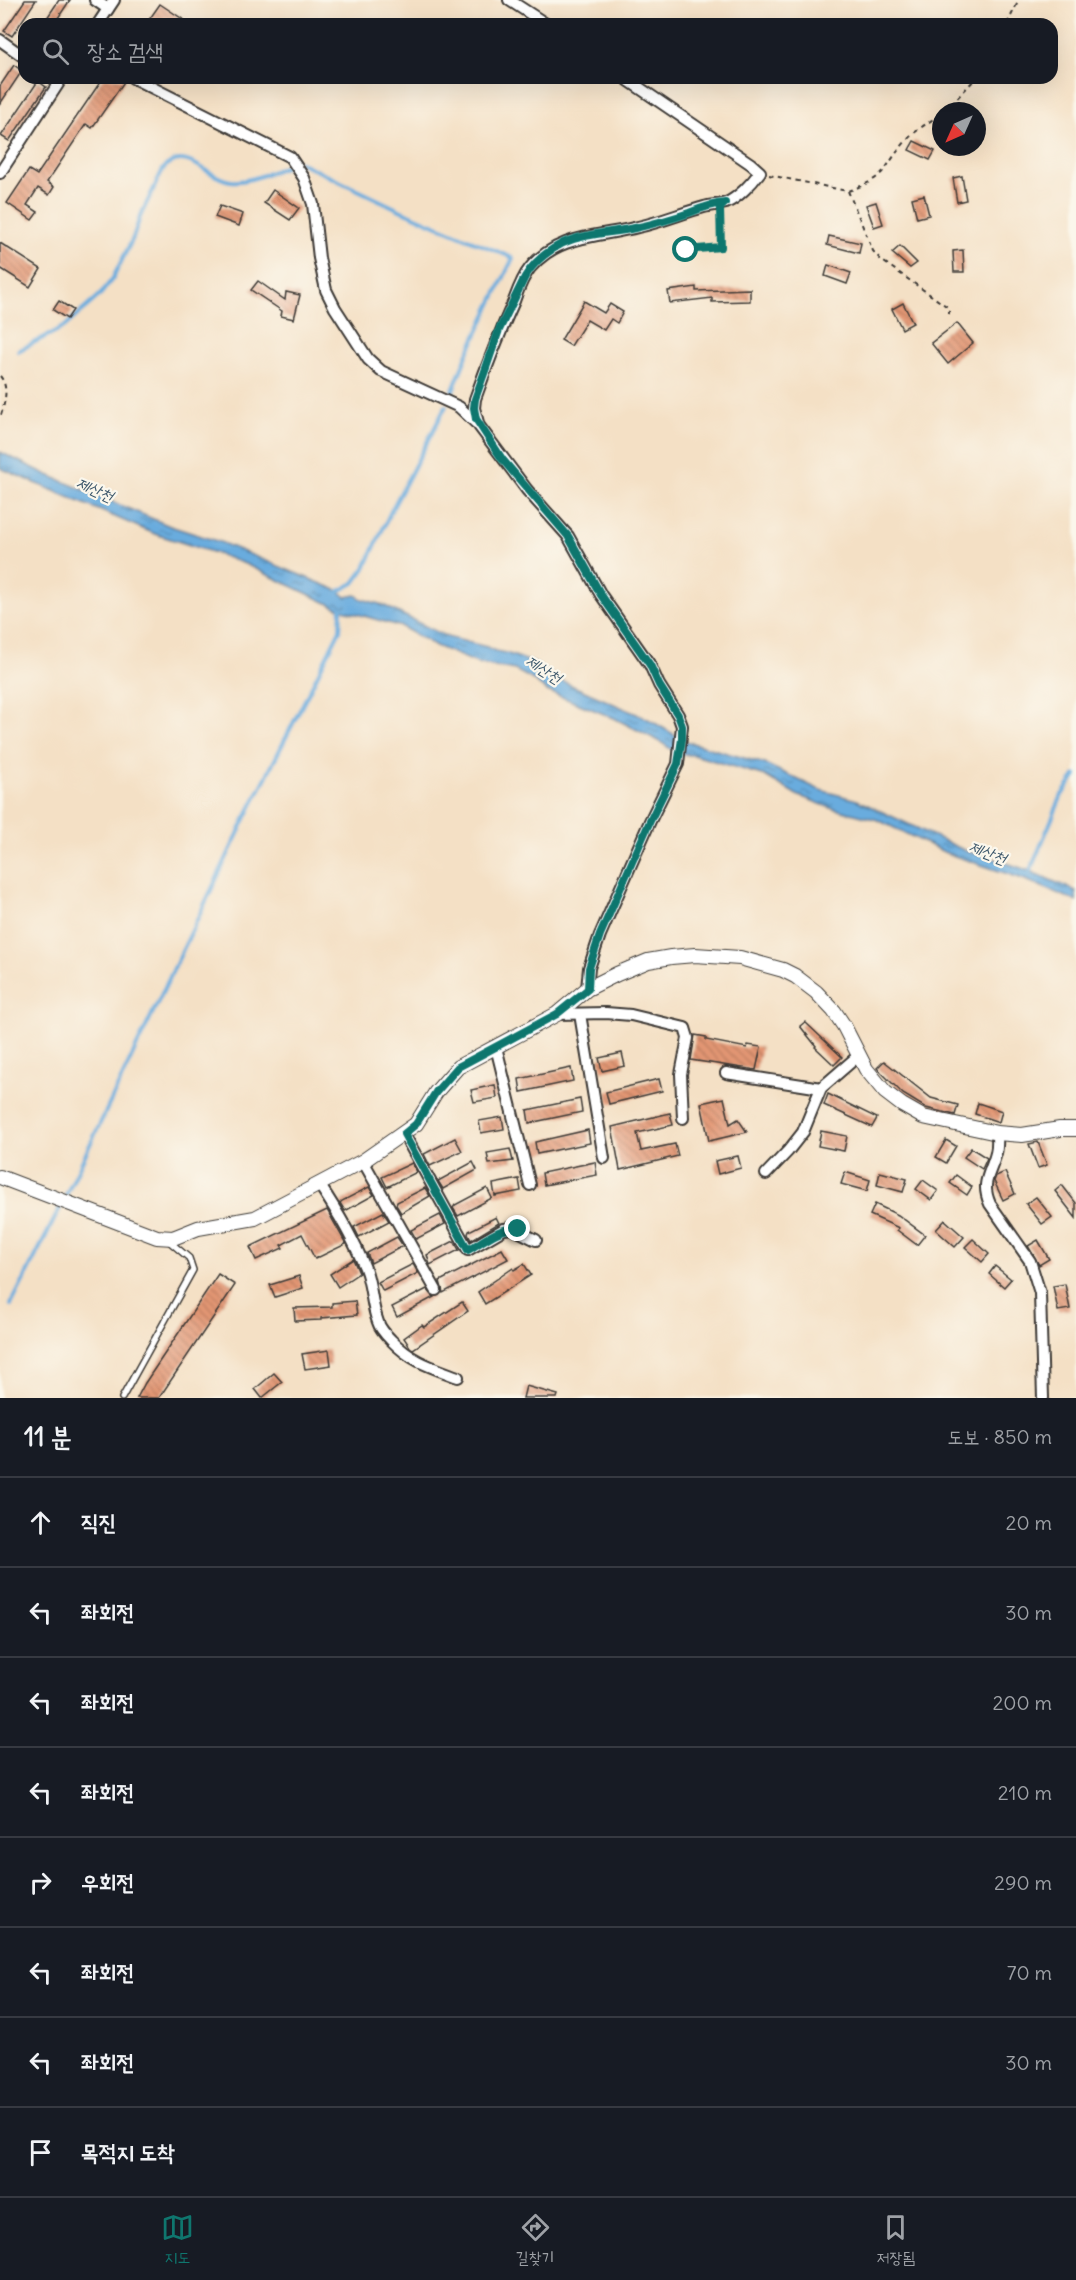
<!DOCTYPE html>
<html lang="ko">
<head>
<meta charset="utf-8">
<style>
	:root { --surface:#171b24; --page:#242831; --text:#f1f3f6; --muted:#9ea1a6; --line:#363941; --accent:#0f766e }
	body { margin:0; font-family:Delius,"Poor Story",sans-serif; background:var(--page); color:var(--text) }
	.compass { position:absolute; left:932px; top:102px; width:54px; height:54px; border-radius:50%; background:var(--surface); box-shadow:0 6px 24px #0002; rotate:225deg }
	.stop { position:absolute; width:18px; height:18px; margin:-14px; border:4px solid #0f766e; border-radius:50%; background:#fff }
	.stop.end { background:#0f766e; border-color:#fff; box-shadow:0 2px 6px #0008 }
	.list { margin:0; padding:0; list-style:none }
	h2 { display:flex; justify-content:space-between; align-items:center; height:78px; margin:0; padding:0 24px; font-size:26px }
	h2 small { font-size:20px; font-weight:400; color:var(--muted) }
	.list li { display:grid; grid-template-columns:39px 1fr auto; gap:18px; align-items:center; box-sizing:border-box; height:90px; padding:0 24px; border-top:2px solid var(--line) }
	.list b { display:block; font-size:22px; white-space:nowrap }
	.list em { font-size:20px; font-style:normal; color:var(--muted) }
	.icon { flex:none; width:33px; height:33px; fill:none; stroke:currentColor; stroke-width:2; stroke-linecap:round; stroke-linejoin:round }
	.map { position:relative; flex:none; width:1076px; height:1398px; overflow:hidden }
	.search { position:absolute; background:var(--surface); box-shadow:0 6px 24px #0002; left:18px; right:18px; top:18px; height:66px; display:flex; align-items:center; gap:15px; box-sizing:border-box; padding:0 21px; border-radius:18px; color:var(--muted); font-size:22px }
	.sheet { height:798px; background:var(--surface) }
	nav { display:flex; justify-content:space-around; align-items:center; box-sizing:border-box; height:84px; border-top:2px solid var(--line); background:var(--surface); font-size:16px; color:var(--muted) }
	nav a { display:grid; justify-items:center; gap:3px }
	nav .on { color:var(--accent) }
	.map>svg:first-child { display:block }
	.water { fill:url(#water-ripples); stroke:#42647d; stroke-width:1.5 }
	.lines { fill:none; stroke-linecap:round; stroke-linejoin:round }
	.stream { stroke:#69acde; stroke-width:4 }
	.building { fill:url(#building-back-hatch) }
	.service-casing { stroke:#3c3935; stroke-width:8 }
	.minor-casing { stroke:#3c3935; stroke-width:14 }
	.tertiary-casing { stroke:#3c3935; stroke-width:16 }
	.path { stroke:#3c3935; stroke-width:2; stroke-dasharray:4.5 4.5; stroke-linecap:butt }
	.service { stroke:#fff; stroke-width:5 }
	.minor { stroke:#fff; stroke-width:10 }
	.tertiary { stroke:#fff; stroke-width:14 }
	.route { stroke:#0f766e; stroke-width:8 }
	.labels { text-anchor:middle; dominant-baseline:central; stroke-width:4.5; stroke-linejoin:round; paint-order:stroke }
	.water-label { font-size:16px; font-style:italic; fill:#3b566a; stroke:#fbf7ec }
</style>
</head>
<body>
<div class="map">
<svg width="1076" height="1398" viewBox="0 0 1076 1398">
	<defs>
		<pattern id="water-ripples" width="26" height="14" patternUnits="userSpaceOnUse" patternTransform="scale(1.5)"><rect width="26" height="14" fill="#69acde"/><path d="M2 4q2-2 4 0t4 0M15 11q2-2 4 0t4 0" fill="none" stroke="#568bb3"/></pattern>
		<pattern id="building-back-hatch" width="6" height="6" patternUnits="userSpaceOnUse" patternTransform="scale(1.5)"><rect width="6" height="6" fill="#e39673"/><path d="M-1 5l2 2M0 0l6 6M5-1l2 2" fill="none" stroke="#b77a5e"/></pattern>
	</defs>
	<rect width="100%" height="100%" fill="#fbf7ec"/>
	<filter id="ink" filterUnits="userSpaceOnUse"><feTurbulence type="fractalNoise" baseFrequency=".0167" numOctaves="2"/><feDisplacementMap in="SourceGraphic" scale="12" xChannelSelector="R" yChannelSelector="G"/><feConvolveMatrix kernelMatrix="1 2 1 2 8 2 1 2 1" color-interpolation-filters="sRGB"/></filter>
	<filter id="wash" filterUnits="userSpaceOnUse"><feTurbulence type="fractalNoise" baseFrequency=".008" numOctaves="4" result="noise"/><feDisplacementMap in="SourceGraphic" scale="24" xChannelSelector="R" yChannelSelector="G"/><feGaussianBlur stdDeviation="1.35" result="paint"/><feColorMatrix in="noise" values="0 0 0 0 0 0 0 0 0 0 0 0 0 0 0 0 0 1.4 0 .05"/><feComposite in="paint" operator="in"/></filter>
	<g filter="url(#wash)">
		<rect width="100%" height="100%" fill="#f4e0c5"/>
		<path class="water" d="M0,452L48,475L170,526L220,542L339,591L346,597L356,595L362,599L383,605L447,637L487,647L495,651L506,653L534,663L564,682L648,719L685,741L765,764L820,790L857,800L968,852L986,856L1027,870L1076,891V901L1023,879L946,853L878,820L831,808L797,795L765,776L694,755L678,754L659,741L614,718L547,691L530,678L515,670L477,663L436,646L402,627L340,609L245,564L215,553L155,534L0,468Z"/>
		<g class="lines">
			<g class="stream">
				<path d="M299,162L402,211L513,258L467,355L452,393"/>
				<path d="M18,351L64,327L100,295L113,278L133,238L140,217L163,169C185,144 208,179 231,181C249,183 270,172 287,166"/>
				<path d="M339,591L354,583L365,568L391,511L446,406"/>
				<path d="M1030,871L1062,795L1076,775"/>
				<path d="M66,1195L246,817L340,630L341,609"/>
				<path d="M11,1305L62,1204"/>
			</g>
		</g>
		<g id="blocks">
			<g class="building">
				<path d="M25,0H36L12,36L4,31Z"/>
				<path d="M59,0H70L54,24H43Z"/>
				<path d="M160,4L190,24H146Z"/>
				<path d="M14,65L22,71L0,104V86Z"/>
				<path d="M103,78L126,79L92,128L86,124L47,182L54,187L49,195L38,188L27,205L38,212L32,220L7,203L29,170L37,175Z"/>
				<path d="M38,81L46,87L9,141L1,136Z"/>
				<path d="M914,141L935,151L930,160L909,150Z"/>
				<path d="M962,176L966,200L957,202L953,178Z"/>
				<path d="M273,190L299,208L290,220L264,203Z"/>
				<path d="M924,195L929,215L917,218L912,198Z"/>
				<path d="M876,202L883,224L874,227L866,205Z"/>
				<path d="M220,206L243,214L239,226L215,217Z"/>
				<path d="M829,236L861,243L859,253L827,245Z"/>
				<path d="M0,243L41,269L30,287L0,268Z"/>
				<path d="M900,246L917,263L910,268L892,253Z"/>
				<path d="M963,250L964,272H954L953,251Z"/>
				<path d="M828,265L851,273L847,284L825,276Z"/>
				<path d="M258,281L285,300L286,292L300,295L294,319L281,316L282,311L251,290Z"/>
				<path d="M696,287V291L750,289V301L712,302V298L670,303L668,291Z"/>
				<path d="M59,301L73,310L67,319L53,310Z"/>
				<path d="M584,301L604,313L610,304L623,312L617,323L611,319L604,330L587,320L571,346L561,340Z"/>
				<path d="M903,303L913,323L902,329L892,309Z"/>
				<path d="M957,323L973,343L948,364L931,343Z"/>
				<path d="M805,1022L842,1057L834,1065L815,1047L816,1046L800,1026Z"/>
				<path d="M695,1035L706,1037V1040L747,1048L748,1045L761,1047L756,1070L691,1060Z"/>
				<path d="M622,1053L625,1066L602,1071L599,1058Z"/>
				<path d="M884,1061L931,1098L958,1105L955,1115L926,1108L903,1094L877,1068Z"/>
				<path d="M571,1068L573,1081L521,1092L519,1079Z"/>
				<path d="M659,1079L662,1091L609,1104L606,1092Z"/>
				<path d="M495,1085L497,1098L474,1102L471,1090Z"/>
				<path d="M828,1094L877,1118L872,1127L824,1105Z"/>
				<path d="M724,1098L730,1124L738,1119L747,1132L709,1141L701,1103Z"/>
				<path d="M580,1099L582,1112L529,1123L527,1110Z"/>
				<path d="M978,1103L1002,1111L999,1122L975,1114Z"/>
				<path d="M670,1113L673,1125L637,1133L641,1151L675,1144L678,1156L620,1170L612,1127Z"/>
				<path d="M502,1117L504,1129L481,1133L479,1121Z"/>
				<path d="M588,1130L590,1143L537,1154L535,1142Z"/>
				<path d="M821,1131L847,1136L844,1151L818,1146Z"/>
				<path d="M455,1138L462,1151L430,1166L424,1154Z"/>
				<path d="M946,1140L956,1146L946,1163L936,1157Z"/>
				<path d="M1038,1142L1047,1165L1038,1168L1029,1144Z"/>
				<path d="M971,1148L987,1158L982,1169L964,1157Z"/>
				<path d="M510,1149L513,1161L489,1164L487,1153Z"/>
				<path d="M738,1156L741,1168L718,1174L715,1161Z"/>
				<path d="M473,1162L477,1170L443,1189L438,1181Z"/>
				<path d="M595,1162L597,1175L544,1185L542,1173Z"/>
				<path d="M412,1163L417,1172L387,1187L382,1177Z"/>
				<path d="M845,1172L870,1180L867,1191L841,1184Z"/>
				<path d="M880,1172L907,1179L903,1192L877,1185Z"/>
				<path d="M1005,1172L1015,1194L1003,1200L994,1181L996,1176Z"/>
				<path d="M956,1175L972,1187L967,1195L950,1183Z"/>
				<path d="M519,1179L521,1191L495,1196L493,1184Z"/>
				<path d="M923,1180L938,1191L931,1200L916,1189Z"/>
				<path d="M1062,1185L1076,1203V1218L1055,1191Z"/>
				<path d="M369,1187L374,1195L345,1211L340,1203L342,1201Z"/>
				<path d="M425,1188L430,1196L401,1213L396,1205L397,1202Z"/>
				<path d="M487,1188L492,1198L458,1216L453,1208L455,1205Z"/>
				<path d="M1036,1197L1052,1217L1042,1224L1026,1204Z"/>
				<path d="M875,1204L898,1215L925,1235L917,1245L897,1230L899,1228L870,1215Z"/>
				<path d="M327,1210L346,1244L315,1259L302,1234L281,1245L283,1248L256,1260L250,1247Z"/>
				<path d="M383,1212L389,1221L359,1237L354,1227Z"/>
				<path d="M440,1215L445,1224L416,1239L411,1230Z"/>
				<path d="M496,1217L499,1223L471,1240L468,1234L469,1231Z"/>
				<path d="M945,1220L964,1237L955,1247L936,1230Z"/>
				<path d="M397,1237L403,1246L371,1263L367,1253Z"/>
				<path d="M973,1239L989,1254L982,1262L965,1247Z"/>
				<path d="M1038,1240L1049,1259L1039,1265L1028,1246Z"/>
				<path d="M454,1241L459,1250L430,1265L427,1255Z"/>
				<path d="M502,1249L508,1259L443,1293L440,1281Z"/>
				<path d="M353,1259L359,1273L338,1287L330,1274Z"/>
				<path d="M413,1264L418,1273L383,1291L378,1282Z"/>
				<path d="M524,1264L531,1275L485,1304L478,1292L513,1268L514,1270Z"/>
				<path d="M995,1266L1011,1279L1004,1287L989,1274Z"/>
				<path d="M218,1274L235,1285L159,1398H137L145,1383Z"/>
				<path d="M299,1276L303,1288L275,1297L270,1285Z"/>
				<path d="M1065,1284L1070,1309L1058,1311L1053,1286Z"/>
				<path d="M427,1289L434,1297L397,1317L392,1307Z"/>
				<path d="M355,1301L357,1315L321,1318V1320L295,1321L294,1308L332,1307V1303Z"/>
				<path d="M462,1302L468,1311L413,1349L410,1347L404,1338L422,1325L424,1327Z"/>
				<path d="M329,1350L331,1365L305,1369L302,1354Z"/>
				<path d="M274,1373L282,1382L262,1398L255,1389Z"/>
				<path d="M526,1386L558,1395L557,1398H523Z"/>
			</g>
		</g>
	</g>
	<g filter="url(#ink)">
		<use href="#blocks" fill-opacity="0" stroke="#3c3935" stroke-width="1.5"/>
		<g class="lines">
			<defs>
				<path id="service" d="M122,1398L193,1270L189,1258L170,1242"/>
				<g id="minor">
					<path d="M95,0L108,9"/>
					<path d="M509,0L546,24"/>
					<path d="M98,24L114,0"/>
					<path d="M0,40L24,57"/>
					<path d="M133,78L290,157L304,178L313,204L319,258L326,290L335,308L368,359L381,371L459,407L476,423"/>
					<path d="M0,173L62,78"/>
					<path d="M587,989L589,968L600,935L650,821L678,764L682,726L678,715L659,685L650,665L601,595L568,536L527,490L479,426L474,408L475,399C487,365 499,334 514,301C518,290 522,278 530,268C558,234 600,237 638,227C661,222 682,213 704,207C711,205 719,205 726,203C738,198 752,183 760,172L751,164L625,78"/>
					<path d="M557,1014L606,1013L631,1015L685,1028L688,1038L681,1074L683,1118"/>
					<path d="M580,1014L604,1158"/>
					<path d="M496,1047L530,1185"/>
					<path d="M726,1073L821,1088"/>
					<path d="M997,1133C997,1139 998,1146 996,1153C991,1174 980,1181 990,1204L1030,1261L1040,1293L1043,1398"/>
					<path d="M404,1134L468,1250L504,1229L512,1228L536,1240"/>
					<path d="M363,1161L436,1290"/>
					<path d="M766,1174L788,1151L803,1132L821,1088L858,1056"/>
					<path d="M319,1184C337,1211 353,1238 365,1268C372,1286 371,1304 378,1322C380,1329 386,1335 391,1340C412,1362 431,1367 458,1377"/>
				</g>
				<path id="tertiary" d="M0,1177L157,1237L173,1238L198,1228L255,1218L363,1161L416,1124L436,1092L458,1067L557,1014L587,989L617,974L648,961L671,957L695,955L740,958L783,970L795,976L816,992L834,1011L844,1026L866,1069L885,1092L902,1105L923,1117L997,1133L1022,1135L1060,1129H1076"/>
			</defs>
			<use href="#service" class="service-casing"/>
			<use href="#minor" class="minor-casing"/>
			<use href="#tertiary" class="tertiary-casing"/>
			<g class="path">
				<path d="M1007,24L1019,0"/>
				<path d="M945,111L976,78"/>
				<path d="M769,175L847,191L851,190C890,176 882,167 907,140C916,130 929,122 941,114"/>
				<path d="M848,191L873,251L881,260L949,308V315"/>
				<path d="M686,250L721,247V216"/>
				<path d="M0,376C10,388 4,404 0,419"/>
			</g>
			<use href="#service" class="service"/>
			<use href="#minor" class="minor"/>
			<use href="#tertiary" class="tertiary"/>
		</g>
	</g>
	<g class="lines" filter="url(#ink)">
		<path class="route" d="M518,1229C503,1225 482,1242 468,1250L404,1134L416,1124L436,1092L458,1067L557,1014L588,989L589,968L600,935L650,821L678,764L682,739V726L678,715L659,685L650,665L601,595L568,536L502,459L476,419L474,408L475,399L486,368L499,330L525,277C533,263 548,251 563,243C585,233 612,233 635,228C653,224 672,219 689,213C701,208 712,204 725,203L720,208L721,247L686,250"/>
	</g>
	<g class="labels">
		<g class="water-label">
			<text transform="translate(95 489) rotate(24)">제산천</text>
			<text transform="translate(544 669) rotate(32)">제산천</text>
			<text transform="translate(988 852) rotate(21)">제산천</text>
		</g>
	</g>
</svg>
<svg class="compass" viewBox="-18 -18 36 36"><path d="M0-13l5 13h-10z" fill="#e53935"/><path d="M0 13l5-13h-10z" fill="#9ea1a6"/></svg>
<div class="stop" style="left:686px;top:250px"></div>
<div class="stop end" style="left:518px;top:1229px"></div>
<div class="search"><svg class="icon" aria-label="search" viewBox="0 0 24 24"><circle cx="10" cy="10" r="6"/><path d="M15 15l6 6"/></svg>장소 검색</div>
</div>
<section class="sheet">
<h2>11 분<small>도보 · 850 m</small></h2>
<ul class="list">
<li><svg class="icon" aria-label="ahead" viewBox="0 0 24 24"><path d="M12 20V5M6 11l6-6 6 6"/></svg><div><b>직진</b></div><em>20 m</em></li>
<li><svg class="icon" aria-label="left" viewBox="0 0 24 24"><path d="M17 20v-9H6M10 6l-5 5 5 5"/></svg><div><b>좌회전</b></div><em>30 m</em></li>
<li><svg class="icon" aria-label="left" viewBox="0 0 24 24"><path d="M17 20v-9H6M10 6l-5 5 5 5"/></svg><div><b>좌회전</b></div><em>200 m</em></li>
<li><svg class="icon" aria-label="left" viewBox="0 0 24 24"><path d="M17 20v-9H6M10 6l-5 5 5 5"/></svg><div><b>좌회전</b></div><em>210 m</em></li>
<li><svg class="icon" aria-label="right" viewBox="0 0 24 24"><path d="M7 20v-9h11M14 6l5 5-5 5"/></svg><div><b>우회전</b></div><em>290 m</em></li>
<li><svg class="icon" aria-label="left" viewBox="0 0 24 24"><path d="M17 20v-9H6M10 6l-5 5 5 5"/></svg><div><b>좌회전</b></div><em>70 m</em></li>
<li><svg class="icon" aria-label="left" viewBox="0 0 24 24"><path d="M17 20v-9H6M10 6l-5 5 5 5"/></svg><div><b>좌회전</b></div><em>30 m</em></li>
<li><svg class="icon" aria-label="arrive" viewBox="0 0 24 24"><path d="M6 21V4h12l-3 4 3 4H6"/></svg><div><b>목적지 도착</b></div></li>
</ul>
</section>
<nav>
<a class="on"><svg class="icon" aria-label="map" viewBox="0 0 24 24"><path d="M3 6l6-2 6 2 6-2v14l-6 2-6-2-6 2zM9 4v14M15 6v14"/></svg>지도</a>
<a><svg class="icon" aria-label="directions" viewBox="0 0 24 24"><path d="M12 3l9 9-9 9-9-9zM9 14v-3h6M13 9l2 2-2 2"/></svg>길찾기</a>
<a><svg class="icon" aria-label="saved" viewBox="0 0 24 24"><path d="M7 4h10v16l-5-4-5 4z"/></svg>저장됨</a>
</nav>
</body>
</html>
